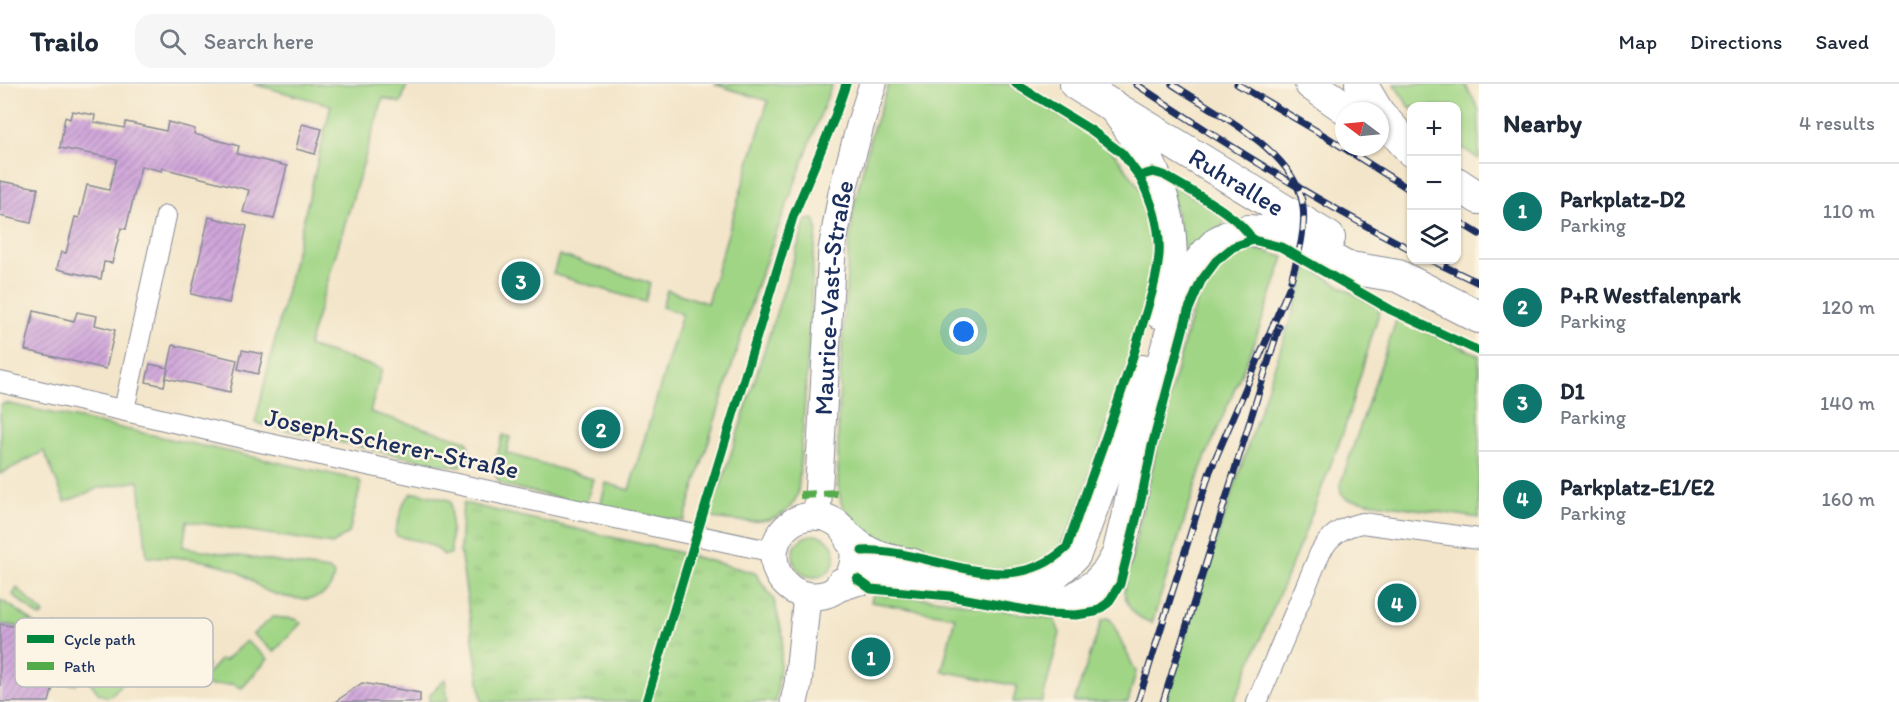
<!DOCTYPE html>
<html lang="en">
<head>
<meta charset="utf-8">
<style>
	:root { --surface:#fff; --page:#f6f6f7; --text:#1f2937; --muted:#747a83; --line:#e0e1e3; --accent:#0f766e }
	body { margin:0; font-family:Itim,sans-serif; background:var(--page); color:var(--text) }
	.controls { position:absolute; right:18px; top:18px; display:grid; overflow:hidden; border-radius:12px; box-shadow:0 2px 4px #0004 }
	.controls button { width:54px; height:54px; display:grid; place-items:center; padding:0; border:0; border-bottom:2px solid var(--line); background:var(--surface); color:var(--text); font:30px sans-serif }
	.compass { position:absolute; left:1335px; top:18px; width:54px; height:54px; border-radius:50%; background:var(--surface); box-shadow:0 2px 4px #0004; rotate:286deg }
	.you { position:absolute; left:964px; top:248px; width:21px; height:21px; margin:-15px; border:4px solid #fff; border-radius:50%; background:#1a73e8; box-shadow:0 0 0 9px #1a73e833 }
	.badge { display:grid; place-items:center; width:39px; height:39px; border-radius:50%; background:var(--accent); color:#fff; font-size:20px; font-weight:700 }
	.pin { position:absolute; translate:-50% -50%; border:3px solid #fff; box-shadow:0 2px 6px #0006 }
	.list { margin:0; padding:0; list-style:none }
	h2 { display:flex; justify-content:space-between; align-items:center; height:78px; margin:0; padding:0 24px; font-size:26px }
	h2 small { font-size:20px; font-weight:400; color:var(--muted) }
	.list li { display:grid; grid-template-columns:39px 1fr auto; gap:18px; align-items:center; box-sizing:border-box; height:96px; padding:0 24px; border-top:2px solid var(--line) }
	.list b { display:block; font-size:22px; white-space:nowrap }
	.list p { margin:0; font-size:20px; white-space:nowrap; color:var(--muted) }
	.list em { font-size:20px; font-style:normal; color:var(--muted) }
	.icon { flex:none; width:33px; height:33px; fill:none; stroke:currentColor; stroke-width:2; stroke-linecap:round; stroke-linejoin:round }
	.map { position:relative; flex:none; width:1479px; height:618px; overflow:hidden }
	header { display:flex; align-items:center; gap:36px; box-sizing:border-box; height:84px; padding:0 30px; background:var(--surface); border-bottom:2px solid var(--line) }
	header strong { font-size:28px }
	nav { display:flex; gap:33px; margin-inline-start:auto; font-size:21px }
	.search { width:420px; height:54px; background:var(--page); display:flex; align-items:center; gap:15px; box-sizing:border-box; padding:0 21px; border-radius:18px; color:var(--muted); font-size:22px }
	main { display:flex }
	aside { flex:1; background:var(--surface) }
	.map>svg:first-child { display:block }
	.green { fill:#a0d585; stroke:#5e8272; stroke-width:1.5 }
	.park { fill:url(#park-tufts); stroke:#5e8272; stroke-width:1.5 }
	.building { fill:url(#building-hatch) }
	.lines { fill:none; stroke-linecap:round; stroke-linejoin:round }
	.minor-casing { stroke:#878a94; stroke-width:22 }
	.secondary-casing { stroke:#878a94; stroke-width:29 }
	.trunk-casing { stroke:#878a94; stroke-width:34 }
	.minor { stroke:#fff; stroke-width:20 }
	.secondary { stroke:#fff; stroke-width:27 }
	.trunk { stroke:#fff; stroke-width:32 }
	.tram { stroke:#1b2f5e; stroke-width:1.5 }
	.rail-casing { stroke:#1b2f5e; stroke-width:7 }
	.rail { stroke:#fcf5e5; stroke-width:4.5; stroke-dasharray:14; stroke-linecap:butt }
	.quiet { stroke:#52ab49; stroke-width:8; stroke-dasharray:15 8; stroke-linecap:butt }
	.cycleway-casing { stroke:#fcf5e5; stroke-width:13 }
	.cycleway { stroke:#00873e; stroke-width:9 }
	.labels { text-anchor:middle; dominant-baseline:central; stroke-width:5; stroke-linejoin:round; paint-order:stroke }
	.street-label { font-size:26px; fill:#1b2f5e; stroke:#fcf5e5 }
	.key { fill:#fcf5e5; stroke:#b8babc; stroke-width:1.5 }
	.key-label { font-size:16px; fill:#1b2f5e }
</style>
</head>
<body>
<header>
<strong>Trailo</strong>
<div class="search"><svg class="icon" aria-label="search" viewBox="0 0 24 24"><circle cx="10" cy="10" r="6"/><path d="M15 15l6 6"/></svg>Search here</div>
<nav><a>Map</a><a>Directions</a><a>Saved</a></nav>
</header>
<main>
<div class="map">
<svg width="1479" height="618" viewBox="0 0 1479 618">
	<defs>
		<pattern id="park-tufts" width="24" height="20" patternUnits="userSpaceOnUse" patternTransform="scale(1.5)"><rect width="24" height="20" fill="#a0d585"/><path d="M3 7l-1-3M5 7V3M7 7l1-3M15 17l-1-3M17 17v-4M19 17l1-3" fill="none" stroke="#89b775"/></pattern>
		<pattern id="building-hatch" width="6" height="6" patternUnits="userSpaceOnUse" patternTransform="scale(1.5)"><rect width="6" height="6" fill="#d0a6da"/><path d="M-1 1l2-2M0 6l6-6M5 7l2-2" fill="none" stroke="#a888b4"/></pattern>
	</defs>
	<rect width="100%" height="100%" fill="#fcf5e5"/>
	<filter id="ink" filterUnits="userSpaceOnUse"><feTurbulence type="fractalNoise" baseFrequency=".0167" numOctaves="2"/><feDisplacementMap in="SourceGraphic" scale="12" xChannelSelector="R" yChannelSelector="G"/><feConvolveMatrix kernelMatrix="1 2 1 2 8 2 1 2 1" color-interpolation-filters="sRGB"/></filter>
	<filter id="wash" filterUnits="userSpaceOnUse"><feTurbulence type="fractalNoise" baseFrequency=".008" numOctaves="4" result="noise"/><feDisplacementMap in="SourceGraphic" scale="24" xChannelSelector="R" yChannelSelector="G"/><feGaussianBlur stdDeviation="1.35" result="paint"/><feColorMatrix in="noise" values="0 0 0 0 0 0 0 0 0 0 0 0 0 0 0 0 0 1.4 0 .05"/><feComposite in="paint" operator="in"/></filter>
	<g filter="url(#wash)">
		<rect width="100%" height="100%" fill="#f3e5c9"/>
		<g class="green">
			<path d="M253,0H407L401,19L383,14L308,262L382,285L370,328L467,357C471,369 469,376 459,383L428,378L255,339L331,21Z"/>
			<path d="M714,0H832L758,198L684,437L638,431L600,423L606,399L629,406L682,230L662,223L667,206L707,219L768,17Z"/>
			<path d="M889,0H1009L1095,53L1115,70L1140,104L1148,121L1154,141L1156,177L1150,202L1127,284L1067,457C1057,467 1048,477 1034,482C988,497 908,468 863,454L841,419L838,400V335L842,259L849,161L854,122L871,51Z"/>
			<path d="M1394,0H1465L1479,26V75L1457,60L1456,22H1412L1411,25Z"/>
			<path d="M1169,98L1229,135L1186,173Z"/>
			<path d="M814,135C820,145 814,163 813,175C810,253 804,331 798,409C785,447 743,437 712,434L708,430L710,420L721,401L806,136Z"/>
			<path d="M1242,165H1255L1284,173L1253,262L1201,384L1152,539C1134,532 1129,527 1124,508C1141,434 1156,359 1177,285C1186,251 1194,212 1216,183C1224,174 1232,170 1242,165Z"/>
			<path d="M559,171L650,199L645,218L553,190Z"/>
			<path d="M1308,183L1380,225L1344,346L1301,458L1234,618H1165L1198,511Z"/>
			<path d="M1397,234L1479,271V434L1347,415L1341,409L1340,401Z"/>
			<path d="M5,319L359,396L361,400L349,449L332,460L187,437L183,463L328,486L334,490C331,524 291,516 269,508C260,505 251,495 242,490C236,486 228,483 221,481C196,474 173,472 147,473L139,397L99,404L65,418L44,367L0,390V321Z"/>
			<path d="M503,351L510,353L506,369L593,395L586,420L506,402L499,398L493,385Z"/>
			<path d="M412,409H419L449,416L451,419V470L444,471C430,456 415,457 397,452L395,448L404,418Z"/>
			<circle cx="814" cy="472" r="21"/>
			<path d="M17,504L44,530L40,533L13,511Z"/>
			<path d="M873,510L943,516L1054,535L1060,549L1042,618H1013L1017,602L942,587L955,533L871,518Z"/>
			<path d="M0,516C38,536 53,558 78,592L76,600H54L56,594L18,542L0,540Z"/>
			<path d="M273,533L296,535L301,539L274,568L253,550Z"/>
			<path d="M1107,534L1111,536L1136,588L1128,618H1074L1102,536Z"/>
			<path d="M56,541L96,579L103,573L114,586C144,560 174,558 208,581L193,600C173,583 145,580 124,598C118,603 114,611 107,613L98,609L52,544Z"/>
			<path d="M246,557L268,575L242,604L232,600L209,602L203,595L221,575L224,577Z"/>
			<path d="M445,595L448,618H429L430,610Z"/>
		</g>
		<path class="park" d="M463,419L677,468L755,489L774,516L783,553L776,618H482L460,466Z"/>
		<g id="blocks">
			<g class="building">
				<path d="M72,27L95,31L94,38L124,44L126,38L166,47L168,38L195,45L194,50L239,62L237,70L287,82L274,135L243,128L249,106L162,84V87L141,82L126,145L121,144L112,179L104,178L101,195L57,185L61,168L66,169L75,133L79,134L87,101L109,106L117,75L60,64L65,33L70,35Z"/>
				<path d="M302,40L322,45L315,70L296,65Z"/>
				<path d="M0,97L38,104L31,139L0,132Z"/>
				<path d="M209,133L247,142L229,219L191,210Z"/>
				<path d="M34,227L74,237L77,228L97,232L95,241L115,246L106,285L25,266Z"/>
				<path d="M173,261L237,276L230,308L166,294Z"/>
				<path d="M242,266L263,270L258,290L238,285Z"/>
				<path d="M150,280L168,284L164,302L146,298Z"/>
				<path d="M0,540L17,543L55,596L49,618H0Z"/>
				<path d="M362,599L420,609V618H335Z"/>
			</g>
		</g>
	</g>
	<g filter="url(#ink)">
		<use href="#blocks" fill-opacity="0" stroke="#878a94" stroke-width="1.5"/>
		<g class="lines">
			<defs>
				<g id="minor">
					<path d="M0,298L251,356L774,468"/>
					<path d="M124,326L166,132"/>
					<path d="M1257,618L1320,469C1330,451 1342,443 1362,439L1479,455"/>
				</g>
				<g id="secondary">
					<path id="s1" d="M817,432L832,166L842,109L861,38L873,0"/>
					<circle cx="814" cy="472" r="40"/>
					<path d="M794,618L798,600L807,512"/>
				</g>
				<g id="trunk">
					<path id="s2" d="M1076,0L1329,154"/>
					<path d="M1311,0L1350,27"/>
					<path d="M1361,0L1377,27"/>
					<path d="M1113,22C1150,67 1178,133 1169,192C1167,204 1162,216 1159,228"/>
					<path d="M1380,31L1412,67"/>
					<path d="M1456,99L1479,114"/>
					<path d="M851,456C871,475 888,476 913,481"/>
					<path d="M1006,499C1041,502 1052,495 1075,470L1142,287"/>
					<path d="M842,500L857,495L873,493L952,502L1033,516L1059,517L1073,516L1096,501L1108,488L1118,471L1129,426L1141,364L1162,281L1185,202L1194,185L1207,169L1218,158L1234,150L1248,147L1272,149L1294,155L1345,183L1398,192L1479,233"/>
				</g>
			</defs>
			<use href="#minor" class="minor-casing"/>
			<use href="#secondary" class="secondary-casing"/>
			<use href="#trunk" class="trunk-casing"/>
			<use href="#minor" class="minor"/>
			<use href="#secondary" class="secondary"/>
			<use href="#trunk" class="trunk"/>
			<path class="tram" d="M1289,205L1291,196"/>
			<defs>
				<g id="rail">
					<path d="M1136,0C1225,60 1316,117 1412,166"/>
					<path d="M1172,0C1214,28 1298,68 1303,123C1306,148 1298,172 1291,196"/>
					<path d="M1237,0L1325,52L1412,107"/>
					<path d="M1456,136L1479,150"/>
					<path d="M1431,176L1479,199"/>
					<path d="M1138,618L1210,387L1289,204"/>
					<path d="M1163,618L1279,243"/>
				</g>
			</defs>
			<use href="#rail" class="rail-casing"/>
			<use href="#rail" class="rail"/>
			<path class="quiet" d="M800,411L837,409"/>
			<defs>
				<g id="cycleway">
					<path d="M1016,0L1091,46L1122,69L1139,92L1153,88L1164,91C1190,107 1238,130 1253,156L1281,163L1391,226L1479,267"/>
					<path d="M862,467C931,463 1007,521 1067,463C1092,389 1121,317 1142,242C1149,219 1157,195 1159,171C1161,144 1151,115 1139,92"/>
					<path d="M857,495L871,505L950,512L1048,530L1076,531L1089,529L1095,528L1108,519L1120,500L1141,416L1152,362L1188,227L1201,197L1216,177L1233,163L1253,156"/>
					<path d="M646,618L793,133L834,35L846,0"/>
				</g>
			</defs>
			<use href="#cycleway" class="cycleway-casing"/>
			<use href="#cycleway" class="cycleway"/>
		</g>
	</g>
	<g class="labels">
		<g class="street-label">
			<text stroke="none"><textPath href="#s2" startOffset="188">Ruhrallee</textPath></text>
			<text stroke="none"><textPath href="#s1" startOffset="219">Maurice-Vast-Straße</textPath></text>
			<text transform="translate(392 359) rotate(12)">Joseph-Scherer-Straße</text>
		</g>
	</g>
	<rect x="15" y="534" width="198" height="69" rx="9" class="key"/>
	<rect x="27" y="551" width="27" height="8" fill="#00873e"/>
	<rect x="27" y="578" width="27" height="8" fill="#52ab49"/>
	<g class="key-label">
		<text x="64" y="561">Cycle path</text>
		<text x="64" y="588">Path</text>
	</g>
</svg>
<div class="controls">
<button>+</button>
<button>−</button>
<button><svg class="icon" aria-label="layers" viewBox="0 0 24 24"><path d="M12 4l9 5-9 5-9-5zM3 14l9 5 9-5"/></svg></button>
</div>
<svg class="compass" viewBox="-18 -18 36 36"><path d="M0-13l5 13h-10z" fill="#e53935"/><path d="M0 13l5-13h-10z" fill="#747a83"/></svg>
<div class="you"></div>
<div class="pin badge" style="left:871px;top:573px">1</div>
<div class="pin badge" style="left:601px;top:345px">2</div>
<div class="pin badge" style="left:521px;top:197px">3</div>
<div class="pin badge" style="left:1397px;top:519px">4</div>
</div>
<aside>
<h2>Nearby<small>4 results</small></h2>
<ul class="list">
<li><span class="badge">1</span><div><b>Parkplatz-D2</b><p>Parking</p></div><em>110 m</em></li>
<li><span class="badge">2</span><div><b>P+R Westfalenpark</b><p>Parking</p></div><em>120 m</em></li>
<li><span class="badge">3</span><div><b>D1</b><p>Parking</p></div><em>140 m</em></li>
<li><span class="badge">4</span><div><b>Parkplatz-E1/E2</b><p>Parking</p></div><em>160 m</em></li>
</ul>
</aside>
</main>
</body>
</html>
